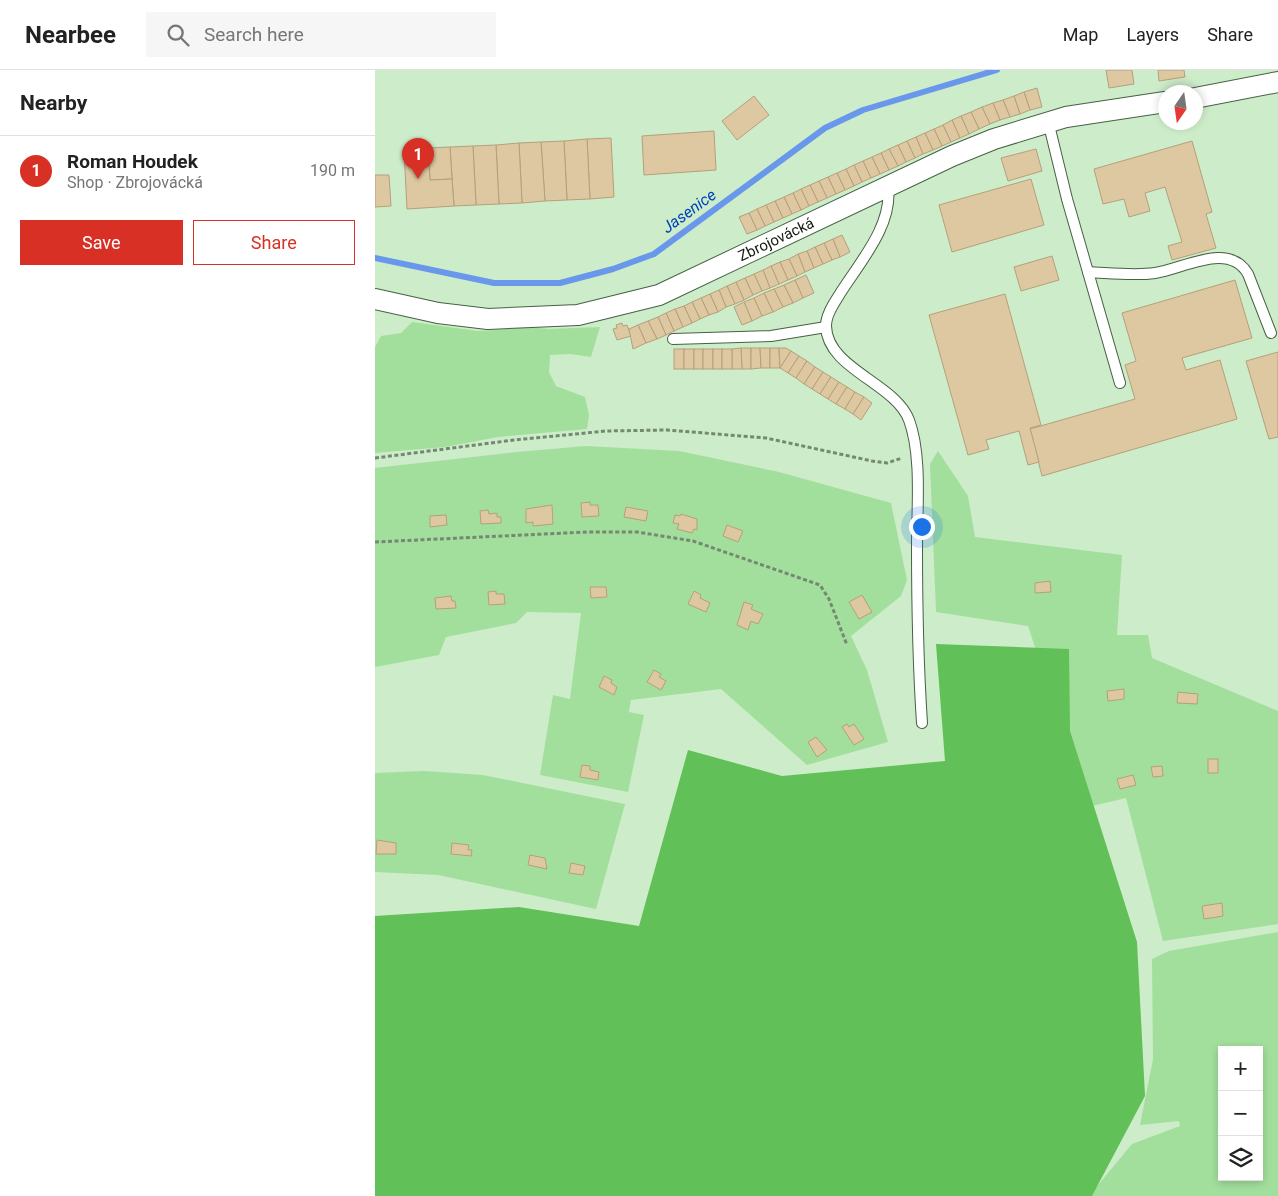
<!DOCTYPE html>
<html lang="en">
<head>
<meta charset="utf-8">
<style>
	:root { --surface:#fff; --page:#f6f6f6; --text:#222; --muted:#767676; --line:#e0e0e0; --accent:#d93025 }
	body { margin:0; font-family:Roboto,sans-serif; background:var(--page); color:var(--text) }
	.controls { position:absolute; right:15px; bottom:15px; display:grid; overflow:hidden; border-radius:0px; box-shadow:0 2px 8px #0003 }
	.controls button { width:45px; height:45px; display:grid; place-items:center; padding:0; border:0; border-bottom:1px solid var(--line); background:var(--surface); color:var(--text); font:25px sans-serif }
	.compass { position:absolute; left:783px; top:15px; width:45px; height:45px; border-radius:50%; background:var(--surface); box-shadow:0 2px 8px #0003; rotate:193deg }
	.you { position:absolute; left:546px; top:456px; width:18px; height:18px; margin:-12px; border:4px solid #fff; border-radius:50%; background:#1a73e8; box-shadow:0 0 0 8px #1a73e833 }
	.badge { display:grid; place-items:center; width:32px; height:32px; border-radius:50%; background:var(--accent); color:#fff; font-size:16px; font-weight:700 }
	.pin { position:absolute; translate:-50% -41px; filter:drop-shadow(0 1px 2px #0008) }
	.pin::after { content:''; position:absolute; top:26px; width:18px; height:15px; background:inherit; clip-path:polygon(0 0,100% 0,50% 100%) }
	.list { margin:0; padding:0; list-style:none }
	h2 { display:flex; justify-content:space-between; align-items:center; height:65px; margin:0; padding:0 20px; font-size:21px }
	h2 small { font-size:16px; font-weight:400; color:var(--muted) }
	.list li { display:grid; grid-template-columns:32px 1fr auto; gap:15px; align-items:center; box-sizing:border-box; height:70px; padding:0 20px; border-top:1px solid var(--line) }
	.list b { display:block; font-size:19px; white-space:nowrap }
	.list p { margin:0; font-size:16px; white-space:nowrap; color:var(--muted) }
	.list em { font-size:16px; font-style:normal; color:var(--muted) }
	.actions { display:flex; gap:10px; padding:15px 20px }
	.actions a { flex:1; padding:11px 0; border:1px solid var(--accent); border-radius:0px; text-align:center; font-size:18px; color:var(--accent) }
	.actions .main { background:var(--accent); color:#fff }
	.icon { flex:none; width:28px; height:28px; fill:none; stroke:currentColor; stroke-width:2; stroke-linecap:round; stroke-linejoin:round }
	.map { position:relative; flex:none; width:903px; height:1126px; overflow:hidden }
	header { display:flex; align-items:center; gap:30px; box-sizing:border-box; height:70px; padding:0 25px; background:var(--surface); border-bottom:1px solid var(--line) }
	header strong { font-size:24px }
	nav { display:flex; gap:28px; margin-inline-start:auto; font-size:18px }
	.search { width:350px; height:45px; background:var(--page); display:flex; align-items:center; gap:12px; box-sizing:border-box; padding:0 18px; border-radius:0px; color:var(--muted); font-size:19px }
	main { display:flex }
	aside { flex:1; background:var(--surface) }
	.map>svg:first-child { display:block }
	.green { fill:#a3df9c; fill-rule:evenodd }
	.forest { fill:#61c057 }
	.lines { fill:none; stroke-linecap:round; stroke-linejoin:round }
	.stream { stroke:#6997eb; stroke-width:6 }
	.building { fill:#dec8a1; stroke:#b5a07a }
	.service-casing { stroke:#466143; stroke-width:12 }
	.minor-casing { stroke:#466143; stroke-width:22 }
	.path { stroke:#738970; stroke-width:3; stroke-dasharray:4 2.5; stroke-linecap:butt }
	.service { stroke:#fff; stroke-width:10 }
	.minor { stroke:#fff; stroke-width:20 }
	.labels { text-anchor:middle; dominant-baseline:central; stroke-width:4; stroke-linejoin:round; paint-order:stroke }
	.street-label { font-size:15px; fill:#131e11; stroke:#cdecc9 }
	.water-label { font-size:16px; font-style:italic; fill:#0042bb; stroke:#cdecc9 }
</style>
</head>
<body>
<header>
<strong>Nearbee</strong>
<div class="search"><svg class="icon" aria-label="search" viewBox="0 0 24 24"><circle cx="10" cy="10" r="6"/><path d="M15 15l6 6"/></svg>Search here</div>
<nav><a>Map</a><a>Layers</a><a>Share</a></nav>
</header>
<main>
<aside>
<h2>Nearby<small></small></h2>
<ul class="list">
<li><span class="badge">1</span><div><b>Roman Houdek</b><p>Shop · Zbrojovácká</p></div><em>190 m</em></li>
</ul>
<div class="actions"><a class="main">Save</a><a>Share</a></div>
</aside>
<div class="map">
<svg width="903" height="1126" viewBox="0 0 903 1126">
	<rect width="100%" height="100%" fill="#cdecc9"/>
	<g class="green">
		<path d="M37,252L103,261L157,257L173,259L225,257L216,287L195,284L175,285L174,302L181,316L210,327L214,345L212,359L123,367L70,377L0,383V277L6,266L26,263Z"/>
		<path d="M211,376L304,381L404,402L516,433L532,510L526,526L476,566L492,600L513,672L432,695L346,619L256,630L254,642L269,645L253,722L165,705L178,625L195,629L206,543L152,542L141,553L71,567L64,585L0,597V398L142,382Z"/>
		<path d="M563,381L593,426L600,467L747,485L742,565H773L777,588L903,641V854L788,871L751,728L713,737L653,556L561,542L555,394Z"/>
		<path d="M49,701L108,705L250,734L221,839L63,805L0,802V703Z"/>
		<path d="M903,862V1126H714L757,1074L805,1056L804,1051L765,1055L778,989L777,889L794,881ZM847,980H884V1107H847Z"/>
	</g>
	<path class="forest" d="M561,574L694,579L695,661L762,872L770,1026L717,1126H0V846L144,837L264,856L313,680L407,706L570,691Z"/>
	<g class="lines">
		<path class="stream" d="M0,188L119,213H185L238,199L279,184L450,58L488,40L622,0"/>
	</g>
	<g class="building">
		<path d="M731,0H757L759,14L734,18Z"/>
		<path d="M783,0H809L810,7L784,11Z"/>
		<path d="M662,18L667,37L655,40L649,22Z"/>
		<path d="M649,22L655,40L645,44L639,26Z"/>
		<path d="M379,26L394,45L362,70L347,51Z"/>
		<path d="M639,26L645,44L635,47L628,30Z"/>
		<path d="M628,30L635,47L625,50L618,33Z"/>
		<path d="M618,33L625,50L615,54L607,37Z"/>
		<path d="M607,37L615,54L604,59L596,42Z"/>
		<path d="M596,42L604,59L594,64L586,46Z"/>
		<path d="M586,46L594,64L585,68L577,50Z"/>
		<path d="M577,50L585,68L576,72L568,55Z"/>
		<path d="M568,55L576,72L567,76L559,59Z"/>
		<path d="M559,59L567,76L558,80L550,63Z"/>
		<path d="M339,61L341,100L269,105L267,66Z"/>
		<path d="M550,63L558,80L548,84L541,67Z"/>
		<path d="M541,67L548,84L540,88L532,71Z"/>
		<path d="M236,68L239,127L215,129L212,69Z"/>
		<path d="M212,69L215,129L192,130L189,71Z"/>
		<path d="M189,71L192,130L170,131L166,72Z"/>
		<path d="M532,71L540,88L531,92L523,75Z"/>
		<path d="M817,71L837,142L831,144L841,178L797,190L793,176L807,172L790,117L770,123L775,141L754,147L749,129L728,134L719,99Z"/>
		<path d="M166,72L170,131L147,133L144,73Z"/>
		<path d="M144,73L147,133L124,134L121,75Z"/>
		<path d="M121,75L124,134L101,135L98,76Z"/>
		<path d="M523,75L531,92L523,96L514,79Z"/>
		<path d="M98,76L101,135L79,136L75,77Z"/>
		<path d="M75,77L77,109L55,110L53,78Z"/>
		<path d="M53,78L55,110L77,109L79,136L32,139L29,80Z"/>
		<path d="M514,79L523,96L514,100L506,83Z"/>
		<path d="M661,79L667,101L633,111L626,88Z"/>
		<path d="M506,83L514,100L505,104L497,87Z"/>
		<path d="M497,87L505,104L496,108L488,91Z"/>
		<path d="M488,91L496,108L487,112L479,95Z"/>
		<path d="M479,95L487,112L479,116L471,99Z"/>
		<path d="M471,99L479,116L470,120L462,103Z"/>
		<path d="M462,103L470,120L461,124L453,107Z"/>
		<path d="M0,105H14L16,136L0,137Z"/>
		<path d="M453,107L461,124L452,128L444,111Z"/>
		<path d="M656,109L669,155L577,182L564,135Z"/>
		<path d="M444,111L452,128L443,132L435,115Z"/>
		<path d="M435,115L443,132L434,136L426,119Z"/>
		<path d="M426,119L434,136L426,140L418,123Z"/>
		<path d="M418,123L426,140L417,144L409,127Z"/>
		<path d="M409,127L417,144L408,148L400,131Z"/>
		<path d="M400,131L408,148L399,152L391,135Z"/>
		<path d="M391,135L399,152L390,156L382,139Z"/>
		<path d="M382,139L390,156L382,160L374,143Z"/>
		<path d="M374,143L382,160L372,164L364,147Z"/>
		<path d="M467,165L475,182L465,187L458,169Z"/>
		<path d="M458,169L465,187L457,190L449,173Z"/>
		<path d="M449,173L457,190L448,194L440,177Z"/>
		<path d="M440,177L448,194L439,198L432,181Z"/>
		<path d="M432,181L439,198L430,202L423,184Z"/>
		<path d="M423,184L430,202L422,206L414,189Z"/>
		<path d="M677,186L684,210L646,221L639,197Z"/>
		<path d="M414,189L422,206L413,210L405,192Z"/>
		<path d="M405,192L413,210L404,214L396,196Z"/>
		<path d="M396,196L404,214L395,218L388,200Z"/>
		<path d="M388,200L395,218L387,221L379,204Z"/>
		<path d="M379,204L387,221L378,225L370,208Z"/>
		<path d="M431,205L439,223L428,228L420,210Z"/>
		<path d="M370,208L378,225L369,230L361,212Z"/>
		<path d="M420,210L428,228L418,233L409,215Z"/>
		<path d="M860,210L877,268L807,288L811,300L845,290L862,349L667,406L655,359L760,329L750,295L761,291L747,243Z"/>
		<path d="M361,212L369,230L360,234L352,216Z"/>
		<path d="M409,215L418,233L408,237L399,219Z"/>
		<path d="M352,216L360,234L351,237L344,220Z"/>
		<path d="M399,219L408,237L398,242L389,223Z"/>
		<path d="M344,220L351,237L343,242L335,224Z"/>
		<path d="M389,223L398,242L387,246L379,228Z"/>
		<path d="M335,224L343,242L334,245L326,228Z"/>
		<path d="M630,224L666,355L655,358L664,392L653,395L644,361L611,370L614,379L593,385L554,245Z"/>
		<path d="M326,228L334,245L325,249L317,232Z"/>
		<path d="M379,228L387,246L377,251L369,232Z"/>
		<path d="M317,232L325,249L317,253L309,236Z"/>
		<path d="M369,232L377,251L367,255L359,237Z"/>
		<path d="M309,236L317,253L308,257L300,239Z"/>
		<path d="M300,239L308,257L299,261L291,243Z"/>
		<path d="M291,243L299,261L291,265L283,247Z"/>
		<path d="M283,247L291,265L282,269L273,251Z"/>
		<path d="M273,251L282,269L271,273L263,255Z"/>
		<path d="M247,253L248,256L252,255L256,266L242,270L238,259L242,258L241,255Z"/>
		<path d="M263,255L271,273L258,279L254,259Z"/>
		<path d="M366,278H376V299H367Z"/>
		<path d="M366,278L367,299H357V279Z"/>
		<path d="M376,278H385L386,298L376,299Z"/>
		<path d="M385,278H395V298H386Z"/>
		<path d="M395,278H404L405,298H395Z"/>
		<path d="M404,278H411L416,281L405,298Z"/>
		<rect x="299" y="279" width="10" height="20"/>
		<rect x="309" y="279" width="10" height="20"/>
		<rect x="319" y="279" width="9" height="20"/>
		<rect x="328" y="279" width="10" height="20"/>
		<rect x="338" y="279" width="9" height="20"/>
		<rect x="347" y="279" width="10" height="20"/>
		<path d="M416,281L424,286L413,303L405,298Z"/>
		<path d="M903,282V367L894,369L871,291Z"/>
		<path d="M424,286L432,291L421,308L413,303Z"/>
		<path d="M432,291L440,297L429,314L421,308Z"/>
		<path d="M440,297L448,302L437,319L429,314Z"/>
		<path d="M448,302L456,307L445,324L437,319Z"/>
		<path d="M456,307L464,312L453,329L445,324Z"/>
		<path d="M464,312L472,317L461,334L453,329Z"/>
		<path d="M472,317L480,322L470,339L461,334Z"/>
		<path d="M480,322L489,327L478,344L470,339Z"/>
		<path d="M489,327L497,333L486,350L478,344Z"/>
		<path d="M215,432V435H223L224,446L207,447L206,433Z"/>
		<path d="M177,435L178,454L158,456V452L151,453V439Z"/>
		<path d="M251,437L273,441L271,451L249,447Z"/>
		<path d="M113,440L114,444L122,443V447H126V453L106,454L105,441Z"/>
		<path d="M306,444L322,449V460L319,459L317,463L302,459L304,454L298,453L300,445L305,446Z"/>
		<path d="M71,445L72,455L55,457V446Z"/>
		<path d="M352,455L368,461L363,472L348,466Z"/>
		<path d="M675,511L676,522L660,523V513Z"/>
		<path d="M215,517H231L232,527L216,528Z"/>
		<path d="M121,521V524H129L130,534L114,535L113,522Z"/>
		<path d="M319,521L326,525L325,528L335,533L331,542L313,534Z"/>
		<path d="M487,525L497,542L484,549L474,532Z"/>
		<path d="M76,526L77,531H80L81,538L61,539L60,528Z"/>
		<path d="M369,532L378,535L376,539L388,544L383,554L376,551L373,560L362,555Z"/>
		<path d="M279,600L286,604L284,607L291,611L286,620L272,612Z"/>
		<path d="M229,606L237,610L236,613L242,617L239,625L224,617Z"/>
		<path d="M749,619V629L733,631L732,621Z"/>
		<path d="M803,622L823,624L822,634L802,633Z"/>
		<path d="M472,654L474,657L479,654L489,669L479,675L467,657Z"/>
		<path d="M441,667L452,680L442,687L433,672Z"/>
		<rect x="833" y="689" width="10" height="14"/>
		<path d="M207,695L215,696V700L224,702L223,710L205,707Z"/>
		<path d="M787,696L788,706L778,707L776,697Z"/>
		<path d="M758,705L761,715L745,719L742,709Z"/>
		<path d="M2,770L21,773V784H1Z"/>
		<path d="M77,773L94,775L93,780H97L96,786L76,784Z"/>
		<path d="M155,785L170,788L172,799L153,795Z"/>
		<path d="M196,793L210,796L208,805L194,803Z"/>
		<path d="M847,833L848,846L829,849L827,836Z"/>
	</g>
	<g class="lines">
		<defs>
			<g id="service">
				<path d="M673,51L692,129L745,313"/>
				<path d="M513,117C518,155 485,192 466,222C460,232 451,244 451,256C452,299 520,313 534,350C547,385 542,437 542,475C542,534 543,593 547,653"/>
				<path d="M713,202C735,203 759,206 780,203C808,199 854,171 873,204L896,263"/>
				<path d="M298,269L396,266L451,257"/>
			</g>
			<g id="minor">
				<path d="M820,28L903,12"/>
				<path id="s1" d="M0,229L63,243L113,249L203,245L284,225L577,86L619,69L691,47L790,32"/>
			</g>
		</defs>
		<use href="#service" class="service-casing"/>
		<use href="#minor" class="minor-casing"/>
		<g class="path">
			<path d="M0,388L139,370L231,361L292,360L391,368L497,391L512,393L527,388"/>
			<path d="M0,472L212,462H262L318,471L445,515L454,529L472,575"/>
		</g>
		<use href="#service" class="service"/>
		<use href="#minor" class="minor"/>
	</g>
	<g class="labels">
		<g class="street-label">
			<text stroke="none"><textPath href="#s1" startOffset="418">Zbrojovácká</textPath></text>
		</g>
		<g class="water-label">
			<text transform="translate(314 141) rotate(-36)">Jasenice</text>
		</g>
	</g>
</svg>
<div class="controls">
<button>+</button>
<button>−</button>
<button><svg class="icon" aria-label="layers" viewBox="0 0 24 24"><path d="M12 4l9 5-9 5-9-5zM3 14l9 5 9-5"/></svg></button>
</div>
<svg class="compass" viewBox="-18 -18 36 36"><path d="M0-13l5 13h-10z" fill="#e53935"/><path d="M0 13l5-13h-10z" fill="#767676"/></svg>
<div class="you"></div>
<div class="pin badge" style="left:43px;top:109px">1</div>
</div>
</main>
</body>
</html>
